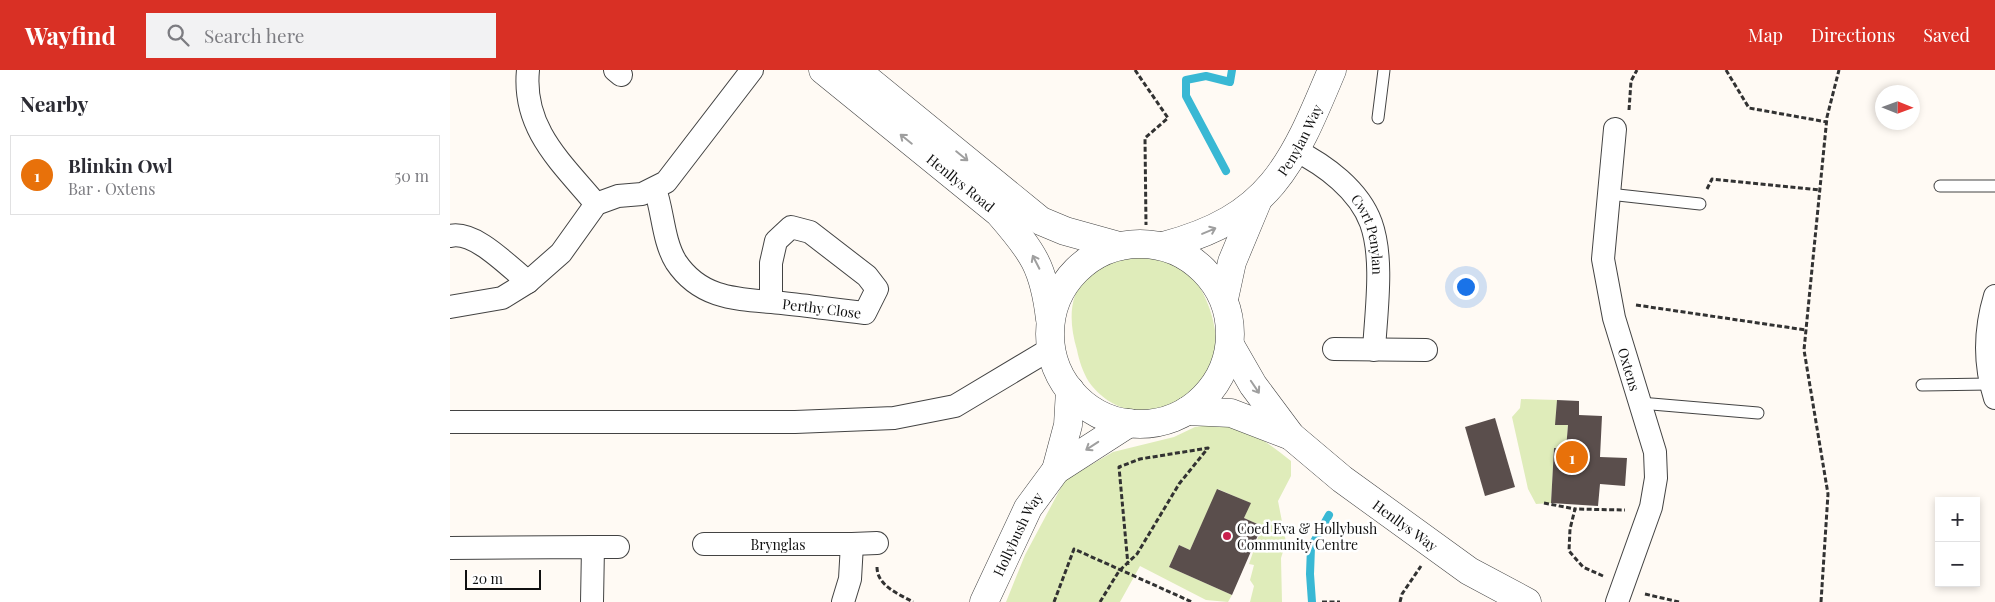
<!DOCTYPE html>
<html lang="en">
<head>
<meta charset="utf-8">
<style>
	:root { --surface:#fff; --page:#f2f2f3; --text:#2b2b33; --muted:#7c7c81; --line:#e1e1e2; --accent:#d93025 }
	body { margin:0; font-family:"Playfair Display",serif; background:var(--page); color:var(--text) }
	.controls { position:absolute; right:15px; bottom:15px; display:grid; overflow:hidden; border-radius:0px; box-shadow:0 2px 8px #0003 }
	.controls button { width:45px; height:45px; display:grid; place-items:center; padding:0; border:0; border-bottom:1px solid var(--line); background:var(--surface); color:var(--text); font:25px sans-serif }
	.compass { position:absolute; left:1425px; top:15px; width:45px; height:45px; border-radius:50%; background:var(--surface); box-shadow:0 2px 8px #0003; rotate:91deg }
	.scale { position:absolute; left:15px; bottom:12px; width:76px; box-sizing:border-box; padding-left:5px; border:2px solid #101010; border-top:0; font-size:14px; line-height:18px; white-space:nowrap; color:#101010; -webkit-text-stroke:4px #fff; paint-order:stroke }
	.you { position:absolute; left:1015px; top:216px; width:18px; height:18px; margin:-12px; border:4px solid #fff; border-radius:50%; background:#1a73e8; box-shadow:0 0 0 8px #1a73e833 }
	.badge { display:grid; place-items:center; width:32px; height:32px; border-radius:50%; background:var(--accent); color:#fff; font-size:16px; font-weight:700 }
	.pin { position:absolute; translate:-50% -50%; border:2px solid #fff; box-shadow:0 1px 5px #0006 }
	.list { margin:0; padding:0; list-style:none }
	h2 { display:flex; justify-content:space-between; align-items:center; height:65px; margin:0; padding:0 20px; font-size:21px }
	h2 small { font-size:16px; font-weight:400; color:var(--muted) }
	.list li { display:grid; grid-template-columns:32px 1fr auto; gap:15px; align-items:center; box-sizing:border-box; height:80px; margin:0 10px 10px; padding:0 10px; border:1px solid var(--line); border-radius:0px }
	.list b { display:block; font-size:19px; white-space:nowrap }
	.list p { margin:0; font-size:16px; white-space:nowrap; color:var(--muted) }
	.list em { font-size:16px; font-style:normal; color:var(--muted) }
	.icon { flex:none; width:28px; height:28px; fill:none; stroke:currentColor; stroke-width:2; stroke-linecap:round; stroke-linejoin:round }
	.map { position:relative; flex:none; width:1545px; height:532px; overflow:hidden }
	header { display:flex; align-items:center; gap:30px; box-sizing:border-box; height:70px; padding:0 25px; background:var(--accent); color:#fff }
	header strong { font-size:24px }
	nav { display:flex; gap:28px; margin-inline-start:auto; font-size:18px }
	.search { width:350px; height:45px; background:var(--page); display:flex; align-items:center; gap:12px; box-sizing:border-box; padding:0 18px; border-radius:0px; color:var(--muted); font-size:19px }
	main { display:flex }
	aside { flex:1; background:var(--surface) }
	.map>svg:first-child { display:block }
	.green { fill:#dfecba }
	.lines { fill:none; stroke-linecap:round; stroke-linejoin:round }
	.stream { stroke:#39b8d4; stroke-width:8 }
	.building { fill:#5a4e4c }
	.service-casing { stroke:#434343; stroke-width:13 }
	.minor-casing { stroke:#434343; stroke-width:24 }
	.tertiary-casing { stroke:#434343; stroke-width:29 }
	.path { stroke:#323232; stroke-width:3; stroke-dasharray:5 2.5; stroke-linecap:butt }
	.service { stroke:#fff; stroke-width:11 }
	.minor { stroke:#fff; stroke-width:22 }
	.tertiary { stroke:#fff; stroke-width:28 }
	.oneway { stroke:#9f9f9f }
	.poi-dot { fill:#c9204d; stroke:#fff; stroke-width:2 }
	.labels { text-anchor:middle; dominant-baseline:central; stroke-width:5; stroke-linejoin:round; paint-order:stroke }
	.street-label { font-size:14px; fill:#101010; stroke:#fff }
	.poi-label { font-size:14px; fill:#101010; stroke:#fff; text-anchor:start }
</style>
</head>
<body>
<header>
<strong>Wayfind</strong>
<div class="search"><svg class="icon" aria-label="search" viewBox="0 0 24 24"><circle cx="10" cy="10" r="6"/><path d="M15 15l6 6"/></svg>Search here</div>
<nav><a>Map</a><a>Directions</a><a>Saved</a></nav>
</header>
<main>
<aside>
<h2>Nearby<small></small></h2>
<ul class="list">
<li><span class="badge" style="background:#e8710a">1</span><div><b>Blinkin Owl</b><p>Bar · Oxtens</p></div><em>50 m</em></li>
</ul>
</aside>
<div class="map">
<svg width="1545" height="532" viewBox="0 0 1545 532">
	<rect width="100%" height="100%" fill="#fffaf4"/>
	<g class="green">
		<path d="M683,182C703,183 721,186 736,200C758,220 772,265 764,294C763,299 759,303 756,307C729,349 670,355 639,312C633,303 629,290 627,280C611,227 631,194 683,182Z"/>
		<path d="M1071,329L1107,330L1106,354L1118,355L1116,379L1104,378L1101,433L1086,434L1078,419L1062,347L1070,338Z"/>
		<path d="M766,354C796,355 818,373 841,391V406L828,431L836,472L831,488L832,532H800L804,516L800,510L804,495L799,494L812,456L794,448L800,433L768,419L740,480L729,475L719,497L782,525L778,532L756,530L690,496L670,532H556L575,485L615,410L663,382L724,367L745,357Z"/>
	</g>
	<g class="lines">
		<g class="stream">
			<path d="M776,101L736,26V10L756,6L780,12L782,0"/>
			<path d="M862,532L860,504L861,477L879,445"/>
		</g>
	</g>
	<g class="building">
		<path d="M1107,330L1129,331V345L1152,346L1150,387L1177,388L1175,416L1150,414L1148,436L1101,433L1104,378L1116,379L1118,355H1105Z"/>
		<path d="M1045,348L1065,417L1035,426L1015,357Z"/>
		<path d="M767,419L801,433L794,448L812,456L782,525L719,497L729,475L740,480Z"/>
	</g>
	<g class="lines">
		<defs>
			<g id="service">
				<path d="M928,48L934,0"/>
				<path d="M1490,116H1545"/>
				<path d="M1159,124L1250,134"/>
				<path d="M1472,315L1540,314"/>
				<path d="M1190,333L1308,343"/>
			</g>
			<g id="minor">
				<path d="M78,0C72,59 112,93 146,134"/>
				<path d="M165,0L171,5"/>
				<path id="s1" d="M1165,59L1153,189L1164,248L1205,382L1206,408L1201,437L1167,532"/>
				<path id="s2" d="M845,80C875,95 909,120 921,153C934,189 926,242 924,280"/>
				<path id="s3" d="M205,119C213,141 213,171 226,192C252,231 291,229 332,233C360,236 388,240 415,243L427,219L417,206L360,162L341,157L326,171L321,193V232"/>
				<path d="M0,166C25,160 59,197 78,212"/>
				<path d="M1545,226C1535,259 1534,294 1545,328"/>
				<path d="M0,237L52,228L78,212L111,183L146,134L168,126L192,124L216,112L302,0"/>
				<path d="M884,279L976,280"/>
				<path d="M0,352H345L444,348L505,336L602,278"/>
				<path id="s4" d="M254,474H402L400,509L393,532"/>
				<path d="M402,474L427,473"/>
				<path d="M143,477H168"/>
				<path d="M0,478L143,477L142,532"/>
			</g>
			<g id="tertiary">
				<path id="s5" d="M373,0L549,143C583,182 594,197 600,249"/>
				<path d="M406,0L591,151L615,161L669,176"/>
				<circle cx="690" cy="264" r="90"/>
				<path id="s6" d="M713,176C820,148 842,96 882,0"/>
				<path d="M774,229L782,192L807,132"/>
				<path id="s7" d="M780,275L803,315L841,366L892,409L1019,501L1077,532"/>
				<path d="M737,341L781,343L841,366"/>
				<path d="M606,400L618,355L620,320"/>
				<path id="s8" d="M534,532L578,438L606,400L679,353"/>
			</g>
		</defs>
		<use href="#service" class="service-casing"/>
		<use href="#minor" class="minor-casing"/>
		<use href="#tertiary" class="tertiary-casing"/>
		<g class="path">
			<path d="M685,0L718,48L695,68L696,155"/>
			<path d="M1276,0L1299,38L1377,52"/>
			<path d="M1179,40L1181,11L1187,0"/>
			<path d="M1257,119L1262,109L1370,120"/>
			<path d="M1186,235L1356,260"/>
			<path d="M1094,433L1125,439"/>
			<path d="M427,497C427,516 449,524 463,532"/>
			<path d="M1153,506L1133,497L1119,481L1120,459L1125,439L1175,440"/>
			<path d="M1195,524L1229,532"/>
			<path d="M604,532L624,479L742,532"/>
			<path d="M650,532L669,501L687,484L729,414L758,378L690,389L669,397L678,495"/>
			<path d="M872,532H890"/>
			<path d="M950,532L952,524L971,496"/>
			<path d="M1371,532L1378,424L1354,280L1377,47L1389,0"/>
		</g>
		<use href="#service" class="service"/>
		<use href="#minor" class="minor"/>
		<use href="#tertiary" class="tertiary"/>
	</g>
	<defs><path id="oneway-shaft" d="M-6 0H5M1.5-3L5.5 0L1.5 3" fill="none" stroke-width="1.6" stroke-linecap="round" stroke-linejoin="round" transform="scale(1.25)"/></defs>
	<g class="oneway">
		<use href="#oneway-shaft" transform="translate(456 69) rotate(-141)"/>
		<use href="#oneway-shaft" transform="translate(512 86) rotate(39)"/>
		<use href="#oneway-shaft" transform="translate(759 161) rotate(-23)"/>
		<use href="#oneway-shaft" transform="translate(586 192) rotate(-117)"/>
		<use href="#oneway-shaft" transform="translate(805 317) rotate(56)"/>
		<use href="#oneway-shaft" transform="translate(642 376) rotate(147)"/>
	</g>
	<circle class="poi-dot" cx="777" cy="466" r="5"/>
	<g class="labels">
		<g class="street-label">
			<text stroke="none"><textPath href="#s6" startOffset="180">Penylan Way</textPath></text>
			<text stroke="none"><textPath href="#s5" startOffset="178">Henllys Road</textPath></text>
			<text stroke="none"><textPath href="#s2" startOffset="118">Cwrt Penylan</textPath></text>
			<text stroke="none"><textPath href="#s3" startOffset="235">Perthy Close</textPath></text>
			<text stroke="none"><textPath href="#s1" startOffset="244">Oxtens</textPath></text>
			<text stroke="none"><textPath href="#s7" startOffset="255">Henllys Way</textPath></text>
			<text stroke="none"><textPath href="#s8" startOffset="76">Hollybush Way</textPath></text>
			<text stroke="none"><textPath href="#s4" startOffset="74">Brynglas</textPath></text>
		</g>
		<g class="poi-label">
			<text x="787" y="458">Coed Eva &amp; Hollybush<tspan x="787" dy="16">Community Centre</tspan></text>
		</g>
	</g>
</svg>
<div class="controls">
<button>+</button>
<button>−</button>
</div>
<svg class="compass" viewBox="-18 -18 36 36"><path d="M0-13l5 13h-10z" fill="#e53935"/><path d="M0 13l5-13h-10z" fill="#7c7c81"/></svg>
<div class="scale">20 m</div>
<div class="you"></div>
<div class="pin badge" style="left:1122px;top:387px;background:#e8710a">1</div>
</div>
</main>
</body>
</html>
